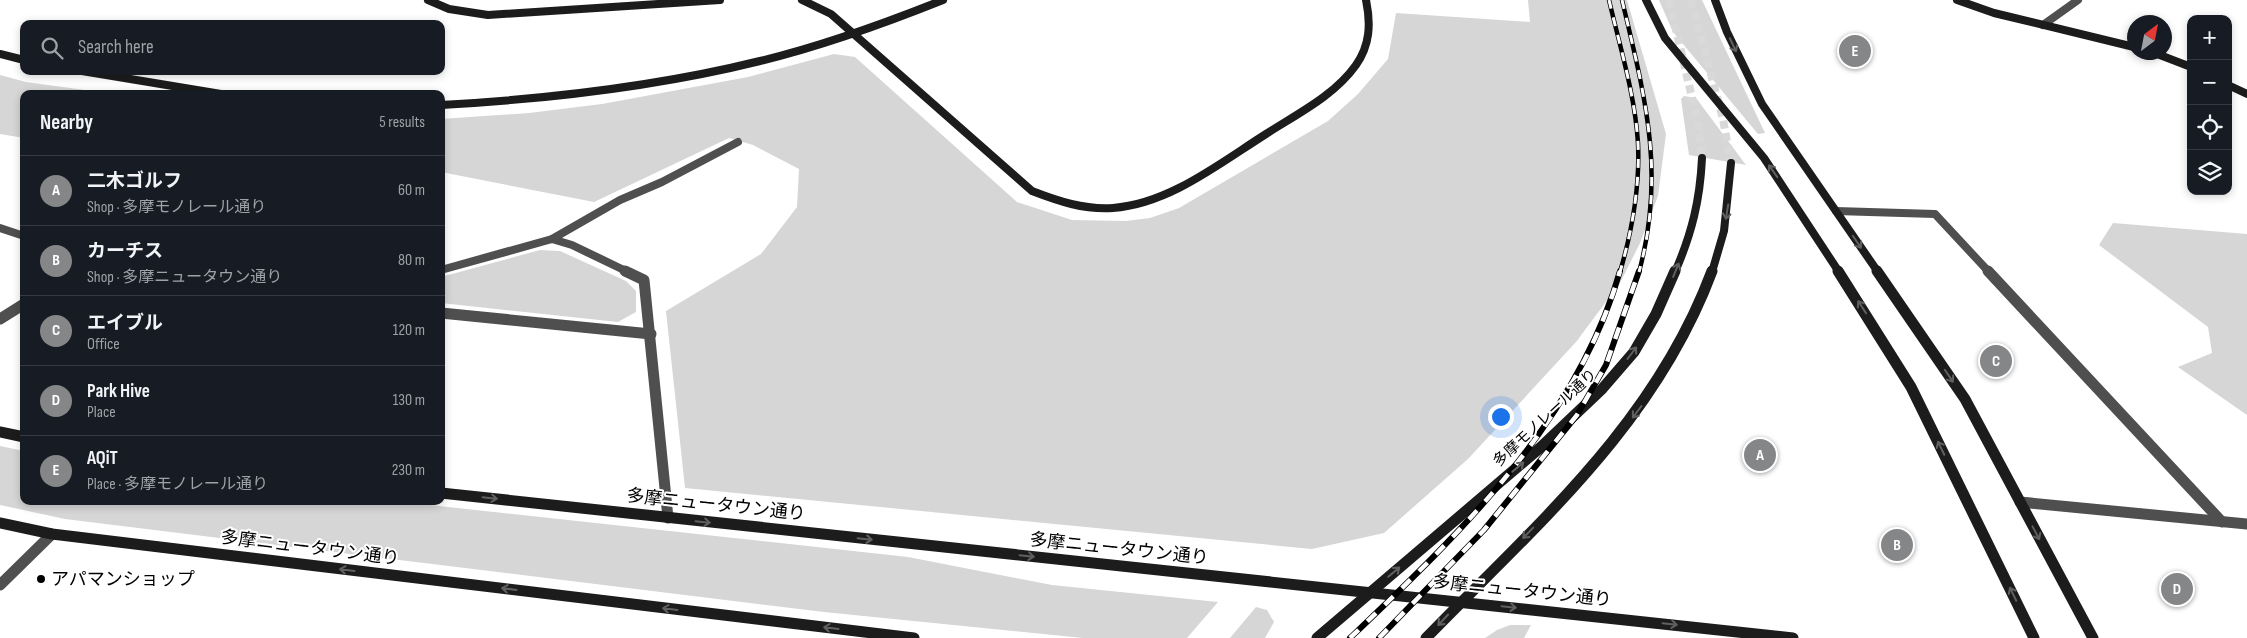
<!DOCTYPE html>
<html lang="en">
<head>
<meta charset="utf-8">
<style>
	:root { --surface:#171b24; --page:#20242c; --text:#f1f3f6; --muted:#9ea1a6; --line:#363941; --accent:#858687 }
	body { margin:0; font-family:"Sofia Sans Condensed","Noto Sans JP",sans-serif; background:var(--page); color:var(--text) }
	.controls { position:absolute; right:15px; top:15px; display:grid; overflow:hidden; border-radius:10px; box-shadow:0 2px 8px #0003 }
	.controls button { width:45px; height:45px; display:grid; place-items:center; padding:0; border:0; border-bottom:1px solid var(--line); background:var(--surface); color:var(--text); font:25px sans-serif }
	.compass { position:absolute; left:2127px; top:15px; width:45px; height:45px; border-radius:50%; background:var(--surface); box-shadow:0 2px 8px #0003; rotate:32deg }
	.you { position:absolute; left:1500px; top:416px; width:18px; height:18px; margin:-12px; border:4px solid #fff; border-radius:50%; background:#1a73e8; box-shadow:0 0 0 8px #1a73e833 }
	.badge { display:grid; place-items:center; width:32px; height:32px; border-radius:50%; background:var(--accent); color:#fff; font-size:16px; font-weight:700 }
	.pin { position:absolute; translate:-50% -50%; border:2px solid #fff; box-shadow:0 1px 5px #0006 }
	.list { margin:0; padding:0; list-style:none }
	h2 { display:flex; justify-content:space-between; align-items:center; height:65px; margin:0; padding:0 20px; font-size:21px }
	h2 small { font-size:16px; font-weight:400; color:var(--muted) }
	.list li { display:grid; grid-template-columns:32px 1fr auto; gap:15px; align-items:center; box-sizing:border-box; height:70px; padding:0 20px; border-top:1px solid var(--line) }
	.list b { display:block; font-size:19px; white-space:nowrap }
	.list p { margin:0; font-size:16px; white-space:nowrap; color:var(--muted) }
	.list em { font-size:16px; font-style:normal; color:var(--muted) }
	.icon { flex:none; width:28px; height:28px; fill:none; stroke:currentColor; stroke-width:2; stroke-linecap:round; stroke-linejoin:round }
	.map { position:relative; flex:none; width:2247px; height:638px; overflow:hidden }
	.search { position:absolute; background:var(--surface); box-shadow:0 2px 8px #0003; left:20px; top:20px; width:425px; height:55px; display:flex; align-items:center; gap:12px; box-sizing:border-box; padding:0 18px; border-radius:10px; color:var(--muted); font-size:19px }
	.panel { position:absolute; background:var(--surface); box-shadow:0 2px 8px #0003; left:20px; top:90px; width:425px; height:415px; border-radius:10px }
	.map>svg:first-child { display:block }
	.green { fill:#d6d6d6 }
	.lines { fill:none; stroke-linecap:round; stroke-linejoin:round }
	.secondary-tunnel { stroke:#d9d9d9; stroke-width:8; stroke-dasharray:8 4.5; stroke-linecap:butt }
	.street-far1 { stroke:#4f4f4f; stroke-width:8 }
	.street { stroke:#4f4f4f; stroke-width:11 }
	.secondary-far1 { stroke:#1c1c1c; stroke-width:8 }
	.secondary { stroke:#1c1c1c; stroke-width:11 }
	.rail-far1-casing { stroke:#000; stroke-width:4.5 }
	.rail-casing { stroke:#000; stroke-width:6 }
	.rail-far1 { stroke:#fff; stroke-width:3; stroke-dasharray:9; stroke-linecap:butt }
	.rail { stroke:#fff; stroke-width:4.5; stroke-dasharray:12; stroke-linecap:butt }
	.oneway { stroke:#606060 }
	.poi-dot { fill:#000; stroke:#fff; stroke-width:2 }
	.labels { text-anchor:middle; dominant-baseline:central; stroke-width:4; stroke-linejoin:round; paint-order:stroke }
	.street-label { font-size:15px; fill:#000; stroke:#fff }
	.near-street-label { font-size:18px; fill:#000; stroke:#fff }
	.near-poi-label { font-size:18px; fill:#000; stroke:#fff; text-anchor:start }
</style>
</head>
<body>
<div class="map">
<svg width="2247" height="638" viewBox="0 0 2247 638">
	<rect width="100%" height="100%" fill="#fff"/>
	<g class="green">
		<path d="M1528,0H1627L1666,134L1658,196L1640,243L1620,283L1576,342L1468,459L1384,533L1312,549L685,488L666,311L761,254L797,207L799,169L753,145L729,138L594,202L441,172V119L529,113L602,104L748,77L834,54L855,57L1017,202L1072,220L1126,221L1150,218L1179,208L1328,121L1358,94L1388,59L1396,13L1530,22Z"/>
		<path d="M1659,0H1702L1765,133L1758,134L1673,32Z"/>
		<path d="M0,75L26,82L114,94H24V138L0,134Z"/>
		<path d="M1684,96L1696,98L1746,165L1689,155L1681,99Z"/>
		<path d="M2113,223L2247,234V415L2178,367L2212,353L2208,327L2099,245Z"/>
		<path d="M540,250L560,251L626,281L636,291V312L618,322L441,303V277Z"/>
		<path d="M0,446L24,451V501H393L908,557L1052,585L1218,602L1187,638H1083L824,612L65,519L0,505Z"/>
		<path d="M1256,607L1267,610L1274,622L1265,638H1230Z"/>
		<path d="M1510,625H1531L1524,638H1485L1497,630Z"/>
	</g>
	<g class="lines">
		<g class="secondary-tunnel">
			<path d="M1669,0L1697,119L1702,158"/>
			<path d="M1691,0L1723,119L1731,163"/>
		</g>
		<g class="street-far1">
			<path d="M2043,25L2078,0"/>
			<path d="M1836,211L1935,214L1989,272"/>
			<path d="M0,228L24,236"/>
			<path d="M552,239L620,200L662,182L738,142"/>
			<path d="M441,270L552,239L572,245L628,272"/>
		</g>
		<g class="street">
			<path d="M625,271L644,280L668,518"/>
			<path d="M1988,271L2222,522"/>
			<path d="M441,313L651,334"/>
			<path d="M0,319L24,304"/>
			<path d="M2020,502L2247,524"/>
			<path d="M0,585L52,534"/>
		</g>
		<g class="secondary-far1">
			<path d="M428,0L449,9L488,15L720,0"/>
			<path d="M802,0L831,14L1032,191C1058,201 1084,210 1113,208C1169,204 1220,163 1266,134C1297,114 1334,96 1356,65C1370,45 1371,24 1366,0"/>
			<path d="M1646,0L1665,38L1764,158L1839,272"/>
			<path d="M1715,0L1727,32L1762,104L1878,272"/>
			<path d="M1957,0L1994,13L2134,47"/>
			<path d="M2152,52L2191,67"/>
			<path d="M0,54L24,60"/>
			<path d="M82,71L221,94"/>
			<path d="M2228,85L2247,94"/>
			<path d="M441,105C549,99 655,87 760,61C822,46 883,24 943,0"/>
			<path d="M1675,272C1692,233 1700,200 1702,158"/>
			<path d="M1712,272L1724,231L1731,163"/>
		</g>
		<g class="secondary">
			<path d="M1838,271L1911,387L2034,638"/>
			<path d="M1877,271L1965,399L2093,638"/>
			<path d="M0,432L24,437"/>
			<path d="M441,493L1793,638"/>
			<path d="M0,523L52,534L914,638"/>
			<path d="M1317,638L1541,447L1602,389L1634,352L1656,314L1675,271"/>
			<path d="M1426,638C1537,524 1655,424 1712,271"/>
		</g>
		<defs>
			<g id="rail-far1">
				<path d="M1609,0C1620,47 1635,95 1638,143C1640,186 1632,231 1620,272"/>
				<path d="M1622,0C1645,97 1666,173 1639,272"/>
			</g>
			<g id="rail">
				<path d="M1350,638C1460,533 1577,422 1620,271"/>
				<path d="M1379,638L1484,530L1577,415L1606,365L1639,271"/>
			</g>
		</defs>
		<use href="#rail-far1" class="rail-far1-casing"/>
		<use href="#rail" class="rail-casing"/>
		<use href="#rail-far1" class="rail-far1"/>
		<use href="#rail" class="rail"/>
	</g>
	<defs><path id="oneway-shaft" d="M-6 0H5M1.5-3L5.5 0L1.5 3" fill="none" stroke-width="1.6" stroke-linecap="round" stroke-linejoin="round" transform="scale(1.25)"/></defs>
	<g class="oneway">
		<use href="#oneway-shaft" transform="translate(1733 45) rotate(65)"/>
		<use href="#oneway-shaft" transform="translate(1773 171) rotate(-125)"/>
		<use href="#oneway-shaft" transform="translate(1727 212) rotate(99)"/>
		<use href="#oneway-shaft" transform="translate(1857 242) rotate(56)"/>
		<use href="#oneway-shaft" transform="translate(1676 270) rotate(-68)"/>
		<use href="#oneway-shaft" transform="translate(1862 307) rotate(-123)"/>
		<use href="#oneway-shaft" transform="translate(1632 353) rotate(-53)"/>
		<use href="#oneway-shaft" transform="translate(1949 376) rotate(56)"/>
		<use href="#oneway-shaft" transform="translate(1637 412) rotate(127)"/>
		<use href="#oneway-shaft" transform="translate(1941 448) rotate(-116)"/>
		<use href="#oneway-shaft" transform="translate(1518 467) rotate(-40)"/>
		<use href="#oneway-shaft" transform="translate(490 498) rotate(6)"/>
		<use href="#oneway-shaft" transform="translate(703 522) rotate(6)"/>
		<use href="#oneway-shaft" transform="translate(1528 533) rotate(134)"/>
		<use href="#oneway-shaft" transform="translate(2036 533) rotate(62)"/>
		<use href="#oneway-shaft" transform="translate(865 539) rotate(6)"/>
		<use href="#oneway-shaft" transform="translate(1027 556) rotate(6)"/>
		<use href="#oneway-shaft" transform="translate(347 570) rotate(-173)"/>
		<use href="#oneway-shaft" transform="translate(1394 572) rotate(-40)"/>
		<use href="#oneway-shaft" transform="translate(509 589) rotate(-173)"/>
		<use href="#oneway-shaft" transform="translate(2013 594) rotate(-116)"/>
		<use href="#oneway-shaft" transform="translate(1509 607) rotate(6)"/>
		<use href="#oneway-shaft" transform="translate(670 609) rotate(-173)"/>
		<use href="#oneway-shaft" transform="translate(1443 620) rotate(133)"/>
		<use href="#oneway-shaft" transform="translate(1670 624) rotate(6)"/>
		<use href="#oneway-shaft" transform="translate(831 628) rotate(-173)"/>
	</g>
	<circle class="poi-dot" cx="41" cy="579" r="5"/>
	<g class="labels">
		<g class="street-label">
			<text transform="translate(1545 418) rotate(-43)">多摩モノレール通り</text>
		</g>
		<g class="near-street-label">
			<text transform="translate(716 505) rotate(6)">多摩ニュータウン通り</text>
			<text transform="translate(310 548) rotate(7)">多摩ニュータウン通り</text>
			<text transform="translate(1119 549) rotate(6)">多摩ニュータウン通り</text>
			<text transform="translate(1522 591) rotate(6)">多摩ニュータウン通り</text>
		</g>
		<g class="near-poi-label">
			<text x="51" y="579">アパマンショップ</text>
		</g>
	</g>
</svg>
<div class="controls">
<button>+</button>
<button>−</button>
<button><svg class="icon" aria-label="locate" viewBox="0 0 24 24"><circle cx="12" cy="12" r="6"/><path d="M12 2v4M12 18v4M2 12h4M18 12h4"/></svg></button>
<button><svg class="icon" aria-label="layers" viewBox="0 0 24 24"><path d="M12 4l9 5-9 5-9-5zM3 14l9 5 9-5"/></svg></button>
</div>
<svg class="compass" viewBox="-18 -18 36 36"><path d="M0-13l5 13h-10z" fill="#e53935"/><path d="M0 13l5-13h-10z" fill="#9ea1a6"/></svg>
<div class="you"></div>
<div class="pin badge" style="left:1760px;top:455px">A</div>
<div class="pin badge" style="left:1897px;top:545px">B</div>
<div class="pin badge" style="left:1996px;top:361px">C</div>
<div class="pin badge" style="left:2177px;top:589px">D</div>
<div class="pin badge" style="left:1855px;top:51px">E</div>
<div class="search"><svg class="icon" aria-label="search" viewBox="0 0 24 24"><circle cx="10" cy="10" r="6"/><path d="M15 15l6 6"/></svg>Search here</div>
<section class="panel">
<h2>Nearby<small>5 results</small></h2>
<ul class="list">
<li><span class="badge">A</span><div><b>二木ゴルフ</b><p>Shop · 多摩モノレール通り</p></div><em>60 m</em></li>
<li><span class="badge">B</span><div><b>カーチス</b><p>Shop · 多摩ニュータウン通り</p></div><em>80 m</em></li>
<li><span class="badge">C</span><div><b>エイブル</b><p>Office</p></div><em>120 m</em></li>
<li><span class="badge">D</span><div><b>Park Hive</b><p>Place</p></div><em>130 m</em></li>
<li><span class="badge">E</span><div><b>AQiT</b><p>Place · 多摩モノレール通り</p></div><em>230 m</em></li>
</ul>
</section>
</div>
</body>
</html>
